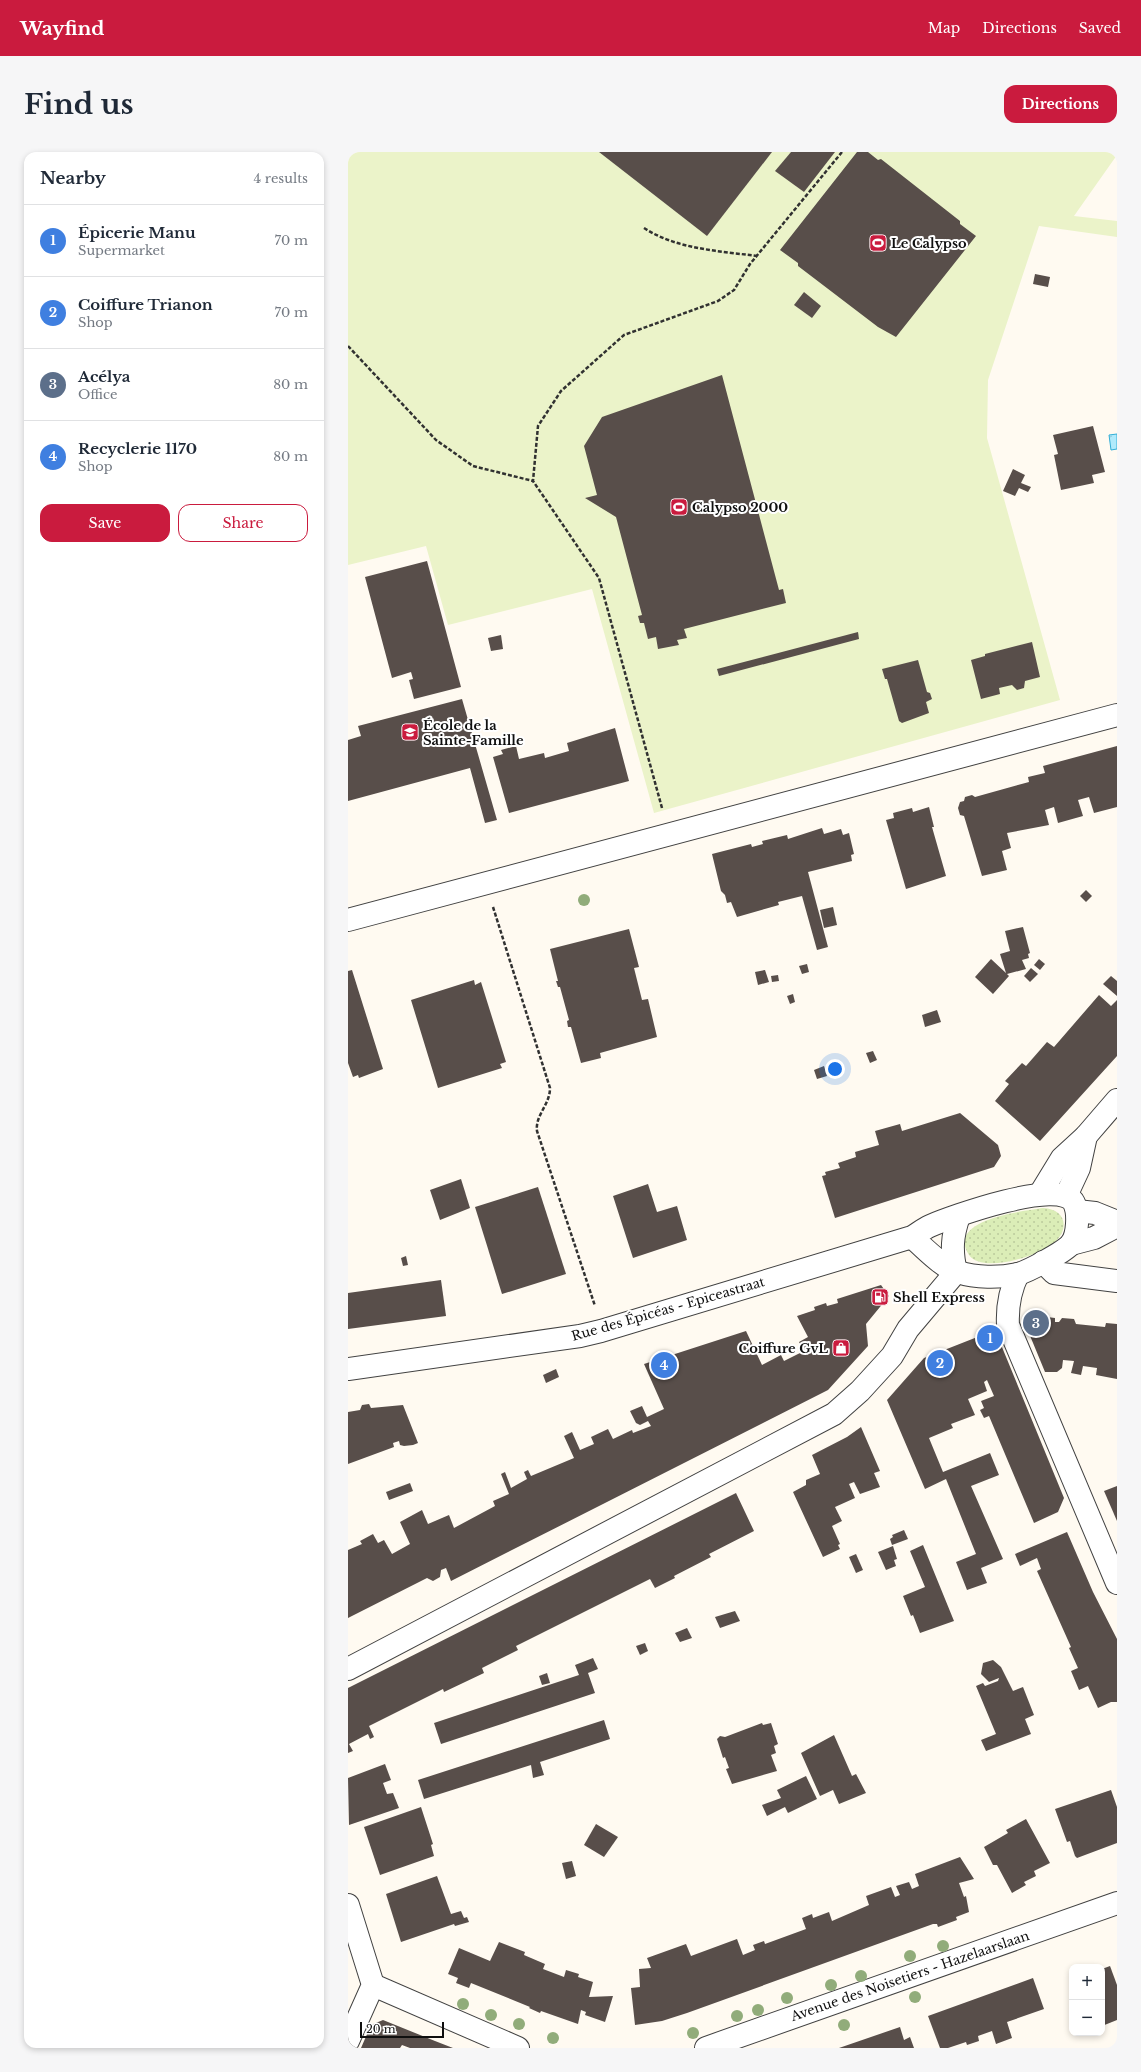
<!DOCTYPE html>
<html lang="en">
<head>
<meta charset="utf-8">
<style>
	:root { --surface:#fff; --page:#f6f6f7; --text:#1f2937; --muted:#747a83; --line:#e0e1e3; --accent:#ca1b3e }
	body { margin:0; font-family:"Libre Baskerville",serif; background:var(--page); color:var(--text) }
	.controls { position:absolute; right:12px; bottom:12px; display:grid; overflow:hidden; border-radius:8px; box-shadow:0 2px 6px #0003 }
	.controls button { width:36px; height:36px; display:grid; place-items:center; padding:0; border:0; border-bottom:1px solid var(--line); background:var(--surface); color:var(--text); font:20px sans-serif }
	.scale { position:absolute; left:12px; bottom:10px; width:84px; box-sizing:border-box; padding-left:4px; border:2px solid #0f0f0f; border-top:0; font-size:11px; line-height:14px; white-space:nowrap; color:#0f0f0f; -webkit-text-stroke:3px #fff; paint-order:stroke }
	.you { position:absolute; left:487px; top:917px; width:14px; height:14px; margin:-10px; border:3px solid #fff; border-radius:50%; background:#1a73e8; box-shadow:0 0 0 6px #1a73e833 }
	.badge { display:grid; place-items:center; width:26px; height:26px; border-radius:50%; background:var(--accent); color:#fff; font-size:13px; font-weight:700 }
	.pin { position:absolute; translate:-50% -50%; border:2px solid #fff; box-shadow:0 1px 4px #0006 }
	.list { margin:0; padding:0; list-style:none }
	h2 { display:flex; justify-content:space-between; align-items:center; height:52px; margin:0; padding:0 16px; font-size:17px }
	h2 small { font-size:13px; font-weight:400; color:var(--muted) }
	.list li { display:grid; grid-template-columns:26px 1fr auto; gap:12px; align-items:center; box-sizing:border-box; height:72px; padding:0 16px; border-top:1px solid var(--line) }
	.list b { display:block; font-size:15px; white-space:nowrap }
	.list p { margin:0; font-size:13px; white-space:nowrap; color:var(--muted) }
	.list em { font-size:13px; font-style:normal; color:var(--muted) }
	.actions { display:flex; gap:8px; padding:12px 16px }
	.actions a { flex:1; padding:9px 0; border:1px solid var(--accent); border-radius:12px; text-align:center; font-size:14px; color:var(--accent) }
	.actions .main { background:var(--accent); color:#fff }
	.map { position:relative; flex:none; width:769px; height:1896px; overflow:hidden; border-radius:12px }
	header { display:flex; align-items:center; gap:24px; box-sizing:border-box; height:56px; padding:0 20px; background:var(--accent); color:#fff }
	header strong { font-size:19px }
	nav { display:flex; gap:22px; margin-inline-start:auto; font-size:14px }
	.intro { display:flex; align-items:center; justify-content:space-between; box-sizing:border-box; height:96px; padding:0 24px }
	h1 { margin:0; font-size:28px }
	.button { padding:10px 18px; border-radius:12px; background:var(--accent); color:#fff; font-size:14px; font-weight:700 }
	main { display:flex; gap:24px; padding:0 24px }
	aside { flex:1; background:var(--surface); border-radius:12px; box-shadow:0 2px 6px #0003 }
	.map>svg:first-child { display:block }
	.grass { fill:url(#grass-dots) }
	.pitch { fill:#ebf3c9 }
	.water { fill:url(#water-ripples); stroke:#32aed7 }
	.building { fill:#584e4a }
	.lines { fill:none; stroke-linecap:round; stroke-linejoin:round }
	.minor-casing { stroke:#424242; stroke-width:24 }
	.path { stroke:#313131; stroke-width:2.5; stroke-dasharray:4 2; stroke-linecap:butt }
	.minor { stroke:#fff; stroke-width:22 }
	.tree { fill:#91ac7a }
	.labels { text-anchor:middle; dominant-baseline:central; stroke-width:4; stroke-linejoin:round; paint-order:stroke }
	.poi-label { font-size:13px; font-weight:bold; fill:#0f0f0f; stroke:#fff; text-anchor:start }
	.street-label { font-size:13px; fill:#0f0f0f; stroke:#fff }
</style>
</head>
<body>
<header>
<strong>Wayfind</strong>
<nav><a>Map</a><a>Directions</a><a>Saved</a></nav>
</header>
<div class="intro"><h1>Find us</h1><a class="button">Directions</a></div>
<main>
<aside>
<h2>Nearby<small>4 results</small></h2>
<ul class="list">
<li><span class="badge" style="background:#3f7fe0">1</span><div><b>Épicerie Manu</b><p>Supermarket</p></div><em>70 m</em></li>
<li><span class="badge" style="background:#3f7fe0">2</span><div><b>Coiffure Trianon</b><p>Shop</p></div><em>70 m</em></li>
<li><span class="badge" style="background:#5c6f8a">3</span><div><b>Acélya</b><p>Office</p></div><em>80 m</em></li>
<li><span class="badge" style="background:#3f7fe0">4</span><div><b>Recyclerie 1170</b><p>Shop</p></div><em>80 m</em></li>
</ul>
<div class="actions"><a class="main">Save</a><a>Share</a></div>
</aside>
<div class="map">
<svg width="769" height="1896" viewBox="0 0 769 1896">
	<defs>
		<pattern id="grass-dots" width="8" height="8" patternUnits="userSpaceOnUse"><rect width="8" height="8" fill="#dbedb7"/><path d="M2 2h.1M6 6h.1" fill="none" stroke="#bbca9c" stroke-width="1.8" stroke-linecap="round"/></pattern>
		<pattern id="water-ripples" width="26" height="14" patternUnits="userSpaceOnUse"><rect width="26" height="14" fill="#b1eafb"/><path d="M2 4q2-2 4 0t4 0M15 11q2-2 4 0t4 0" fill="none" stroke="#97c8d6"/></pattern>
	</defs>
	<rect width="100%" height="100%" fill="#fffaf1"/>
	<path class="grass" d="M695,1056C718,1057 722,1077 706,1091C691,1104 634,1122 621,1103C597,1067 676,1059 695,1056Z"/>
	<path class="pitch" d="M0,0H769V3L726,64L769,69V85L691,74L640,228L639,286L712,548L306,661L244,437L100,473L78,394L0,413Z"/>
	<path class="water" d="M769,282V297L763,298L761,283Z"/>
	<g class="building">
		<path d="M251,0H424L359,84Z"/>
		<path d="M443,0H487L456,40L427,19Z"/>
		<path d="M509,0H520L530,8L533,7L612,69V72L628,84L548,185L530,175L450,114V111L432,98Z"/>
		<path d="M687,122L702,125L700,135L685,132Z"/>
		<path d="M456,140L473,154L464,166L446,153Z"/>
		<path d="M374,223L431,438L435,437L438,451L336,477L339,486L329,488L331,493L310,497L308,485L300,487L296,471H292L290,464L294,463L268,365L237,346L249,343L236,294L254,265Z"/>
		<path d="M745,274L757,320L744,323L746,331L713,338L706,303L710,302L705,283Z"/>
		<path d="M665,317L677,323L673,331L683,335L680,340L671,336L667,344L655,339Z"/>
		<path d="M79,409L113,535L66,547L61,528L65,527L63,520L44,526L17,425Z"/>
		<path d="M510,480L511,487L371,524L369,517Z"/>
		<path d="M153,483L155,497L143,499L140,486Z"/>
		<path d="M684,490L692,525L677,529L676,536L669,538L664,533L651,536L652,542L633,547L623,508L637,504V502Z"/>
		<path d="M570,508L579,540L582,541L584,547L578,550L581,561L554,571L551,569L539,527H537L534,517Z"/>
		<path d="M114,547L149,668L137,671L122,616L0,649V588L13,584L10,574Z"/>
		<path d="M267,576L281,629L161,661L145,605L155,602L153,598L168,594L171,607L196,601L197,606L221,599L219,591Z"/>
		<path d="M769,594V655L746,661L741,645L730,648L735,664L710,671L706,655L697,658L701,673L659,681L663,696L654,699L659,718L634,724L616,664L612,663L610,656L612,650L616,649L617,645L624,643L627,645L681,630L680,625L697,621L695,614Z"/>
		<path d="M581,655L586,675H584L598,724L558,737L538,668L546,666L545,661L564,656L565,660Z"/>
		<path d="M474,676L476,682L493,677L495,683L501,681L506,702L503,703L504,709L460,720L480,795L469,798L454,744L430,750L431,753L389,765L383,750L379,751L377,743L373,739L364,702L403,692L404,695L415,692L414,689L439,683L440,687Z"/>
		<path d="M738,738L744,744L738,750L732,744Z"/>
		<path d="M485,755L489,773L476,776L472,758Z"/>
		<path d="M675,775L682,801L680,802L681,806L674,808L678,817L659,822L661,824L645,842L627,825L643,807L658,821L652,802L662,799L657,779Z"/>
		<path d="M281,777L291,815L286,816L294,848L300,847L309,885L252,901L253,906L233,911L223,875H220L219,869L221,868L212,835H210L208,829H210L202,797Z"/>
		<path d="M691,807L697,812L692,818L686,813Z"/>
		<path d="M459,812L461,820L454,822L451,814Z"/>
		<path d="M683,816L690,822L682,830L676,824Z"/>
		<path d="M4,818L35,917L11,926L10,923L5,925L0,911V819Z"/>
		<path d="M417,818L421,830L410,833L407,820Z"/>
		<path d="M430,823L431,829L424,830L423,824Z"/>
		<path d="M763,824L769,829V844L755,832Z"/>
		<path d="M126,828L127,833L133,830L158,910L152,912L154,916L90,936L63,848Z"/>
		<path d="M445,842L447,850L442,852L439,844Z"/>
		<path d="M751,843L763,854L769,848V904L692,989L647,949L661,932L657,929L674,911L678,914L699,890L706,895Z"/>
		<path d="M589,858L593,870L577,875L574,863Z"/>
		<path d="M525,899L529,908L522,911L518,901Z"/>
		<path d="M476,914L479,924L469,927L466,918Z"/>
		<path d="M612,961L650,993L653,1004L646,1015L487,1066L474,1024L478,1023L477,1020L492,1016L490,1011L508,1005L507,1000L531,993L527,979L552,972L554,979Z"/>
		<path d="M113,1027L122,1056L92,1068L82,1038Z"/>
		<path d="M300,1032L309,1060L329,1054L339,1088L285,1106L265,1044Z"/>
		<path d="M190,1035L218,1122L154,1142L127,1055Z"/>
		<path d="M58,1104L60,1113L55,1114L53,1106Z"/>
		<path d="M93,1128L98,1164L0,1177V1141Z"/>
		<path d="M533,1133L541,1144L518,1172L520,1194L480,1238L103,1429L98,1416L93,1418L92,1425L85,1429L79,1426L0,1466V1398L14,1392L12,1389L25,1382L30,1391L36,1388L44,1402L62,1392L52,1370L74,1358L80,1372L101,1363L106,1376L147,1354L145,1349L161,1342L153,1322L157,1320L163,1336L179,1327L176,1320L180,1318L183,1324L226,1306L216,1284L224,1280L232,1298L246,1292L243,1285L260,1277L265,1287L284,1278L285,1281L303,1274L300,1269L292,1273L288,1271L282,1259L294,1254L299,1265L316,1257L296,1212L398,1179L414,1213L433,1203L436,1209L456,1199L451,1190L460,1185L449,1164L467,1158L466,1155L478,1151L479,1154L490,1151L489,1147Z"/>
		<path d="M683,1163L707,1166V1170H711L714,1166L726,1167L728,1172L757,1175L758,1171L769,1172V1227L748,1223L749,1216L735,1214L733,1223L723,1221L726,1209L715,1208L714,1216L709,1220H697L678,1174Z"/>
		<path d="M642,1180L649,1183L716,1346L710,1360L686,1371L641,1264L636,1266L632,1258L636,1256L633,1249L646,1244L639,1228L636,1230L639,1239L620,1247L627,1263L603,1272L605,1276L581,1286L595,1320L642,1301L651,1323L623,1334L655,1407L633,1416L639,1431L619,1438L608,1410L628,1402L598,1327L577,1337L539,1248L576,1206Z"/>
		<path d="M208,1217L211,1225L198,1231L195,1223Z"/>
		<path d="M21,1252L23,1256L55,1253L70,1291L65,1293L56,1294L52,1293L51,1289L45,1291L46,1295L0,1312V1260L12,1258L14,1253Z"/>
		<path d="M513,1275L532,1319L526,1321L532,1335L512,1342L506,1330L501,1332L507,1346L487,1355L494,1369L484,1374L492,1392L490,1393L492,1397L475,1405L445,1340L458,1333V1328L472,1322L464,1303L499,1285Z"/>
		<path d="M62,1331L65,1339L41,1348L38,1340Z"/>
		<path d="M769,1334V1369L756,1339Z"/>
		<path d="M388,1341L406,1379L361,1402L363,1405L326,1424L327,1426L307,1436L302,1427L168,1494L170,1498L134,1516L136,1521L96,1540L95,1537L21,1574L26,1585L22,1587L20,1582L1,1592L5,1599L0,1601V1536Z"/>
		<path d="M556,1378L560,1387L544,1393L542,1387L545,1385L544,1383Z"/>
		<path d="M719,1380L745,1440L769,1487V1550H763L750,1556L740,1534L731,1538L723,1519L730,1516L721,1496L723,1495L689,1419L693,1417L689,1406L672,1414L667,1402Z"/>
		<path d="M575,1393L606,1469L572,1481L565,1463L563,1464L555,1444L577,1435L562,1399Z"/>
		<path d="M545,1394L549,1407L546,1408L548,1414L538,1418L530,1400Z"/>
		<path d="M508,1402L515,1418L508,1421L501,1405Z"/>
		<path d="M387,1459L392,1469L372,1476L367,1465Z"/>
		<path d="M339,1476L344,1486L332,1490L327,1481Z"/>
		<path d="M297,1491L300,1499L292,1503L288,1494Z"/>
		<path d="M245,1506L250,1517L240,1521L247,1541L93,1592L86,1571L231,1523L227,1513Z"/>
		<path d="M645,1508L653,1515L665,1539L675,1535L686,1563L677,1567L683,1582L638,1599L633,1588L648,1582L628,1534L635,1531L637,1534L650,1529L651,1526L641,1530L633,1522L635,1511Z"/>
		<path d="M199,1521L202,1531L194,1533L191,1524Z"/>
		<path d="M256,1568L262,1587L192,1610L196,1623L185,1626L183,1613L76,1647L70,1628Z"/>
		<path d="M414,1571L415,1573L423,1571L430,1592L426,1594L428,1601L423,1603L429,1619L384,1632L378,1617L381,1616L377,1605L375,1606L369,1587L372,1584L377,1585Z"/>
		<path d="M486,1583L504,1624L508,1622L518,1641L491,1652L485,1638L472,1644L453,1601Z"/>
		<path d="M37,1612L43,1628L35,1631L39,1642L45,1641L51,1656L1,1673L0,1626Z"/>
		<path d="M458,1624L469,1647L440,1661L437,1655L419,1664L414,1653L433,1646L429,1638Z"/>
		<path d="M763,1638L769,1655V1691L729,1706L727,1704L722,1689L719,1690L707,1657Z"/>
		<path d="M73,1655L85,1692L83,1693L86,1704L32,1723L16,1675Z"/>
		<path d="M678,1667L702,1711L686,1719L688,1724L676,1730L678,1733L664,1741L649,1713H645L636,1695L660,1681L658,1678Z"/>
		<path d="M248,1672L270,1685L256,1705L236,1693Z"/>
		<path d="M612,1705L626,1727L611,1731L616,1745L618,1744L621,1760L608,1765L609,1768L590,1775L589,1772H585L339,1861L314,1869L287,1873L283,1836L292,1835L291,1817L303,1816L299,1806L338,1792L343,1804L389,1787L395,1803L407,1798L405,1793L416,1789L417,1792L458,1777L454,1766L464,1762L465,1766L481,1760L484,1769L521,1753L518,1744L543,1735L547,1745L552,1743L548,1734L561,1730L564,1737L571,1734L567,1722Z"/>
		<path d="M224,1709L228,1724L218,1727L214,1711Z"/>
		<path d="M89,1724L103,1762L113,1759L116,1766L119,1765L121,1770L107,1774L106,1772L53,1790L38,1742Z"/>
		<path d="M151,1790L177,1800L176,1803L197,1812L195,1817L216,1825L218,1818L231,1822L230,1825L245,1830L241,1845L265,1844L257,1870L237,1863L238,1860L233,1858L230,1872L193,1859L192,1861L181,1856L182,1855L123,1831L121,1836L108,1831L110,1826L100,1822L111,1796L142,1809Z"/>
		<path d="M762,1814L769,1833V1868L754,1874V1817Z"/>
		<path d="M685,1826L696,1857L659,1870L664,1886L648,1892L644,1879L630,1884L631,1889L619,1893L618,1890L600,1896H592L580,1864Z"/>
		<path d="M35,1868L87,1889L105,1896H62L54,1893L52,1896H13L23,1873Z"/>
		<path d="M552,1875L556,1888L562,1885L566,1896H491Z"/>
	</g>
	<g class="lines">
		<defs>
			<g id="minor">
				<path d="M0,768L769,563"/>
				<path d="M692,1042L714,1006L738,984L769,948"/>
				<path d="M718,1044L731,1016L738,984"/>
				<path d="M729,1059L747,1061L769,1070"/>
				<path d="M723,1092L746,1086L769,1074"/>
				<path d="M695,1110L706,1121L769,1129"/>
				<path d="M608,1120C603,1099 604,1084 611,1064"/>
				<path d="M670,1122C662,1138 659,1154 660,1173L769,1431"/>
				<path d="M0,1217L232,1184L253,1179L564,1085C570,1082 575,1077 582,1074C603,1065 713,1025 726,1051C731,1061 730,1083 723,1092C716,1100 681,1119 670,1122C651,1126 628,1126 610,1120C595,1116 575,1095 564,1085"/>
				<path d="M0,1517L486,1262L512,1239L544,1204L560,1177L608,1120"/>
				<path d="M0,1753L25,1833L0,1889"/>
				<path d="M25,1833L170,1896"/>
				<path d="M358,1896L769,1751"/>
			</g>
		</defs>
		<use href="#minor" class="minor-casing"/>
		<g class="path">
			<path d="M296,76C328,97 371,99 409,104"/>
			<path d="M0,194L88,288L125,314L185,329"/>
			<path d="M314,656L251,426L185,329L190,274L213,239L276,183L370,149L386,138L402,112L494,0"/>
			<path d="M145,755L202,936C202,953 187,963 189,979L247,1154"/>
		</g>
		<use href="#minor" class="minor"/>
	</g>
	<g class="tree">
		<circle cx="236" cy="748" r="6"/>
		<circle cx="595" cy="1794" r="6"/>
		<circle cx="562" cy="1804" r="6"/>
		<circle cx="513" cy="1824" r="6"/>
		<circle cx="483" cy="1833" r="6"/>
		<circle cx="567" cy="1845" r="6"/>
		<circle cx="439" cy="1846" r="6"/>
		<circle cx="115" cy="1852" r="6"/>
		<circle cx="410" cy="1858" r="6"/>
		<circle cx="143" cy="1863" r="6"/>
		<circle cx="389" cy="1864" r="6"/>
		<circle cx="171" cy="1872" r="6"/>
		<circle cx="496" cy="1873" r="6"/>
		<circle cx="345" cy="1881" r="6"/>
		<circle cx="205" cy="1886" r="6"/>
	</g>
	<defs>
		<symbol id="stadium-square" viewBox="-11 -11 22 22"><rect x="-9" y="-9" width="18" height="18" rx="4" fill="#ca1b3e" stroke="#fff"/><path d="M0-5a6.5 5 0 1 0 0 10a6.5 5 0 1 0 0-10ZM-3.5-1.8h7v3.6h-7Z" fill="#fff"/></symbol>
		<symbol id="school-square" viewBox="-11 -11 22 22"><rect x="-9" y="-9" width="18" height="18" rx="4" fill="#ca1b3e" stroke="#fff"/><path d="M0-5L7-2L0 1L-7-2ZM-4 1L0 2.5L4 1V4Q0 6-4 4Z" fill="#fff"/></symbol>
		<symbol id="fuel-square" viewBox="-11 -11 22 22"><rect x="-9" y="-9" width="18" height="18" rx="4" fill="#ca1b3e" stroke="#fff"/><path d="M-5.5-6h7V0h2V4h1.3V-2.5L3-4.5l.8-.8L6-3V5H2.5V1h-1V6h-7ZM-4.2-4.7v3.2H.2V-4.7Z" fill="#fff"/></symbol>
		<symbol id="shop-square" viewBox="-11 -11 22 22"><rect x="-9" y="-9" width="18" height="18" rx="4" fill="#ca1b3e" stroke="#fff"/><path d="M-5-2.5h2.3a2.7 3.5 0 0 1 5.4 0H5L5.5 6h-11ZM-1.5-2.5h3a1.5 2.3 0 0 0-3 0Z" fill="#fff"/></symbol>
	</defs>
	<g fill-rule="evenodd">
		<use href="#stadium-square" x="520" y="81" width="20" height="20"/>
		<use href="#stadium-square" x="321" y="345" width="20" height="20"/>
		<use href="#school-square" x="52" y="570" width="20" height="20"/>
		<use href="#fuel-square" x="522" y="1135" width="20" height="20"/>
		<use href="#shop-square" x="483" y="1186" width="20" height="20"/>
	</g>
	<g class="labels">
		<g class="poi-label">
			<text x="543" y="91">Le Calypso</text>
			<text x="344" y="355">Calypso 2000</text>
			<text x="75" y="573">École de la<tspan x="75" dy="15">Sainte-Famille</tspan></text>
			<text x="545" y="1145">Shell Express</text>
			<text x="480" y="1196" text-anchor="end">Coiffure GvL</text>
		</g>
		<g class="street-label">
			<text transform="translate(320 1157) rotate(-16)">Rue des Épicéas - Epiceastraat</text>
			<text transform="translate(562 1824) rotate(-19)">Avenue des Noisetiers - Hazelaarslaan</text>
		</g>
	</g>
</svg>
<div class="controls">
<button>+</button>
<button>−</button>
</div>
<div class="scale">20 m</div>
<div class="you"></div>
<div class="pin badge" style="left:642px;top:1186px;background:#3f7fe0">1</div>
<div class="pin badge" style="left:592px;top:1211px;background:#3f7fe0">2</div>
<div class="pin badge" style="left:688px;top:1171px;background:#5c6f8a">3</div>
<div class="pin badge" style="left:316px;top:1213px;background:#3f7fe0">4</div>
</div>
</main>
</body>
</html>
